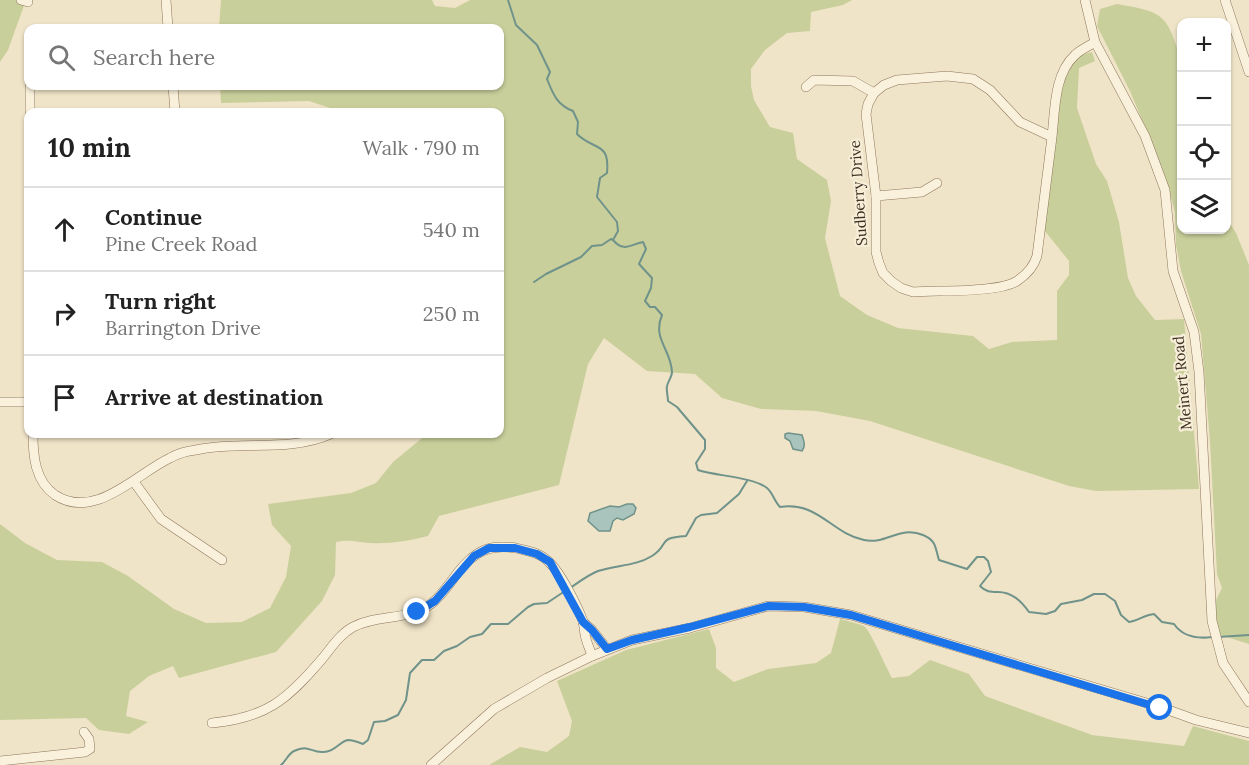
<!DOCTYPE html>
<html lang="en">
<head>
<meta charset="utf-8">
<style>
	:root { --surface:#fff; --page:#f6f6f6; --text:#222; --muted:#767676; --line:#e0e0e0 }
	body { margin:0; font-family:Lora,serif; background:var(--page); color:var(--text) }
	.controls { position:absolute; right:18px; top:18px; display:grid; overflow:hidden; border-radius:12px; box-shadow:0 2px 4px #0004 }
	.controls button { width:54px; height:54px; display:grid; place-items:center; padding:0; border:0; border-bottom:2px solid var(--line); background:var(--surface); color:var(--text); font:30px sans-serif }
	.stop { position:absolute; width:18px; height:18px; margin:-14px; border:4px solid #1a73e8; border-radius:50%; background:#fff }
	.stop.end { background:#1a73e8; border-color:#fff; box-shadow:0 2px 6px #0008 }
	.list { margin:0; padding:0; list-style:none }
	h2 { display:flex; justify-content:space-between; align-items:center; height:78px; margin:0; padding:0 24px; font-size:26px }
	h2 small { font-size:20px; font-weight:400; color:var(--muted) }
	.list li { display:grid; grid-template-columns:39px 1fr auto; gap:18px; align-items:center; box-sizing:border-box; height:84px; padding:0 24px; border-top:2px solid var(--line) }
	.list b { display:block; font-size:22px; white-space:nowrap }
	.list p { margin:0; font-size:20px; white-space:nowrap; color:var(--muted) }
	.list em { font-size:20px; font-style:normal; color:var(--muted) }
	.icon { flex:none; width:33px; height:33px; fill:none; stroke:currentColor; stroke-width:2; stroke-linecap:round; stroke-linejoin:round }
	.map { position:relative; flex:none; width:1249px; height:765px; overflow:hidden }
	.search { position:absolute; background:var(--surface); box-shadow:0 2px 4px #0004; left:24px; top:24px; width:480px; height:66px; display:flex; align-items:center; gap:15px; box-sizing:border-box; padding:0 21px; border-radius:12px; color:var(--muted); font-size:22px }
	.panel { position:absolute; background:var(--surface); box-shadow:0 2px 4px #0004; left:24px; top:108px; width:480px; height:330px; border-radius:12px }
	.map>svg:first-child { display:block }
	.green { fill:#c9cf9b }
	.water { fill:#a9c4bc; stroke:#6f938a; stroke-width:1.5 }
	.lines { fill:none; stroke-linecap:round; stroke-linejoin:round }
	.stream { stroke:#6f938a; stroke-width:2 }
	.minor-casing { stroke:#8d765c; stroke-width:10 }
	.minor { stroke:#faf1dc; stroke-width:9 }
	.route { stroke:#1a73e8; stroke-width:8 }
	.labels { text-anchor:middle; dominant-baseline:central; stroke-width:4.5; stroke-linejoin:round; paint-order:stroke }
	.street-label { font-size:15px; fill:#3d2e20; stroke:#f7eed8 }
</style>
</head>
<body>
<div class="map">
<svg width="1249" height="765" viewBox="0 0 1249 765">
	<rect width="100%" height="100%" fill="#f0e4c8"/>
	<g class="green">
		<path d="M0,0H26L8,50L0,62Z"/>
		<path d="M221,0H432L435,6L455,8L470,0H852L843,5L811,12L810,31L787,33L765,50L751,69V86L754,100L770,127L793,133L797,159L827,180L831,201L825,238L840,296L867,315L898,328L973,336L989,349L1012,342L1057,340V291L1069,275V261L1044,230L1060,95L1067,67L1078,56L1092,52L1095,61L1079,68L1077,108L1096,164L1107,181L1119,222L1128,278L1136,296L1155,320L1184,319L1199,489L1096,491L1069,486L870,421L816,411L761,409L722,398L695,374L647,371L604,338L588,364L559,485L439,516L428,536C408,541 390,544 370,543C355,542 351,539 336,542L335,575L322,601L276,652L179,678L173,666L149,676L130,691L126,716L148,722L129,734L99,730L86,718L0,720V524L25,543L57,560L102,562L128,576L174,609L206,623L242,622L270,608L286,577L291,546L272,525L268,504L351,493L376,483L393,462L427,434H500V112H342L309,101L221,103L220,86H500V28H219Z"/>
		<path d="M1117,4C1164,12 1167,14 1181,60L1182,230H1226L1228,220L1236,233L1249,265V644L1217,634L1214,604L1222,588L1217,574L1210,441L1201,334L1181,271L1176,245L1175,212L1163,170L1130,91L1097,26L1100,9Z"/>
		<path d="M840,619C847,621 857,623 864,626C870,630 887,669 892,678L909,676L930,660L969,674L985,696L1092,735L1184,746L1193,726L1249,741V765H489L520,747L547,752L569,736L572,721L557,681L626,650L709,629L716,648V668L734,682L768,669L816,663L831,653Z"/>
	</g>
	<g class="water">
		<path d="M788,433L802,435C804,441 806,446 802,451L793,449L790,441L785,438V434Z"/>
		<path d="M627,504H633L636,508L634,514L623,520L617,518L613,521L610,531H599L588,521L590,513L610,506L619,507Z"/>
	</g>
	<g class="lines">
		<g class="stream">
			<path d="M508,0L516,25L537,45L550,72L547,79C553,94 557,105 573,111L578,122L577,134C594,151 610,141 607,173L600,178L597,197L617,222L618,231L613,240C624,253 631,244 643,242L646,249L639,264L652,278L651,288L645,301L650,307H655L662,315C652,339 671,349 672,372C672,377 668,381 667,386C666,390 668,396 668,401L677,407L705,440V449L696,463L698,470C716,476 753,477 767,488C773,493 774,501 780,507C818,501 831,533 864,540C886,545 900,525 923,535C937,541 935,548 939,560L967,569L977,557H984L988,561L991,572L980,586C986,592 990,592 998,592C1012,592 1021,601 1029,612L1046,614L1055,611L1061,604L1082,600L1094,594H1105L1115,601L1121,615L1129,622C1138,621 1144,615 1154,614L1162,622L1174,624C1183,637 1197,639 1212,637"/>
			<path d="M534,282L546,274L581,257L592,246L602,245L611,239L613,240"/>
			<path d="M570,588C579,582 588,575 598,571C616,565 636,566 652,556C671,544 655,538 686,536L696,518L701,515L717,513L739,494L747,481"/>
			<path d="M1218,637L1249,635"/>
			<path d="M281,765C286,761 288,754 294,751C308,744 310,752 322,752C334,753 340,741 348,740C352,740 358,742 363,744L368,740L374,722L385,721L398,715L406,700L410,673L422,660H434L444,651L457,646L470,637L482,634L491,624H508L528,607L534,604L547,603L565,591"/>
		</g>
		<defs>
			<g id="minor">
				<path d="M21,0L28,2"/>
				<path d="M166,0L168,28"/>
				<path d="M1085,0L1095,42L1145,136L1165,190L1173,271L1194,332L1199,372L1212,621L1223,663L1249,702"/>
				<path d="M1225,0L1249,72"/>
				<path d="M30,86V112"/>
				<path d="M173,86L175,112"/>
				<path d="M806,87L814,80L853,81L874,93"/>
				<path d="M1052,137L1037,256C1034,266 1026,275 1017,281C998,293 938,290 913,292L901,288L891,281L883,273L879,263L876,252V196L866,114L868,104L874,93L884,85L897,80L947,76L973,79L990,90L1020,122L1052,137C1055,110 1054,74 1075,55C1080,50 1089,46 1095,42"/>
				<path d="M876,196L922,192L937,183"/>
				<path d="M0,402H28"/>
				<path d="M33,434C33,456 35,481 55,495C95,521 136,474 170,458C177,454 187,451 196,450C240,440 288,453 331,434"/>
				<path d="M134,482L161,519L222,560"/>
				<path d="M583,622L592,630L607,649"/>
				<path d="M212,723C266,718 287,700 322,659C331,648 340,634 353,627C378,614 408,621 431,604C449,590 458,566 477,554C489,546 502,546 516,548C528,551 541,553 549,562C561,573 577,606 583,621C584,625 584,630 585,634C586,642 590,649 592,656"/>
				<path d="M0,761L85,752L90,749L89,739L84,732"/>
				<path d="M431,765L494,709L547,678L592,656L632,640L690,628L768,606L804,607L851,615L1160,707L1196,720L1249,733"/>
			</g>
		</defs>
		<use href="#minor" class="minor-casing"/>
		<use href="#minor" class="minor"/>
	</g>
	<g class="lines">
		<path class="route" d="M417,612L435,601L474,556L489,548H515L537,554L550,562L583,622L592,630L607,649L632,640L690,627L768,606L804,607L851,615L1160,708"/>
	</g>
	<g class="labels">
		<g class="street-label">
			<text transform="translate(858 193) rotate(-94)">Sudberry Drive</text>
			<text transform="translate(1182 383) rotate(-95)">Meinert Road</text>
		</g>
	</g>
</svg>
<div class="controls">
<button>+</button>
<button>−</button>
<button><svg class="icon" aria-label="locate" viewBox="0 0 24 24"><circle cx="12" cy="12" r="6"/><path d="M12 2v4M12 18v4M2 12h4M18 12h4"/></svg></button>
<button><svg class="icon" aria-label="layers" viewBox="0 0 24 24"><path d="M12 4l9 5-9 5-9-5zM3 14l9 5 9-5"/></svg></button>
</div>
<div class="stop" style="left:1160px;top:708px"></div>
<div class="stop end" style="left:417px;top:612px"></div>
<div class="search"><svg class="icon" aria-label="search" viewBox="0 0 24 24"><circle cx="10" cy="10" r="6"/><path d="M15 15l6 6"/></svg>Search here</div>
<section class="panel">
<h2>10 min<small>Walk · 790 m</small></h2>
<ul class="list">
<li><svg class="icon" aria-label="ahead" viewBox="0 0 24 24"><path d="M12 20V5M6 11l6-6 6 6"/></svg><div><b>Continue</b><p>Pine Creek Road</p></div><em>540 m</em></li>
<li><svg class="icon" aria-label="right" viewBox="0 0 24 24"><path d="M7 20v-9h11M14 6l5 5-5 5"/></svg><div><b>Turn right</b><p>Barrington Drive</p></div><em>250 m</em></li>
<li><svg class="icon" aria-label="arrive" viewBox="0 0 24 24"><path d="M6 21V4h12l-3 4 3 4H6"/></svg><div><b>Arrive at destination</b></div></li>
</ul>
</section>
</div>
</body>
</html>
